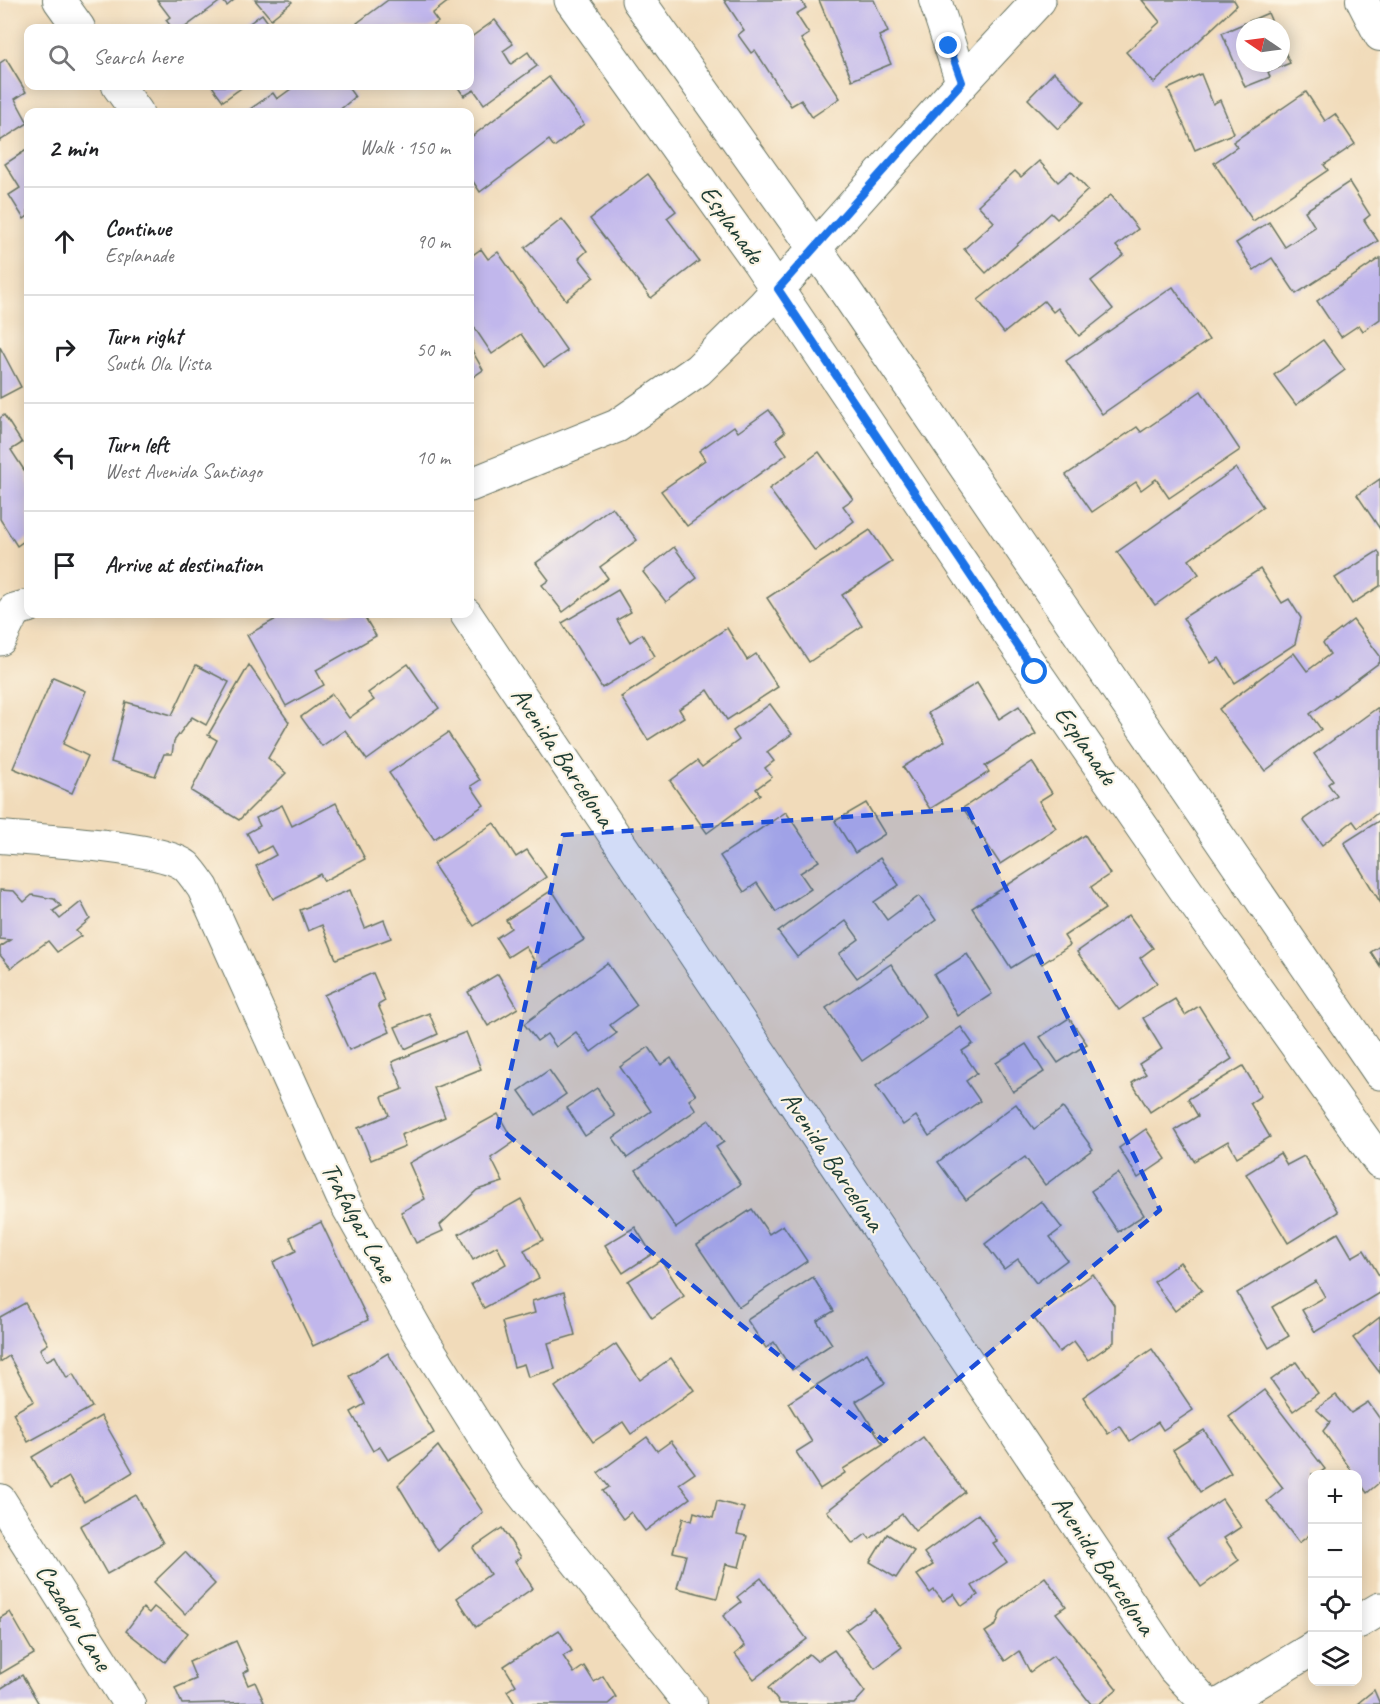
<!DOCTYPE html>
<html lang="en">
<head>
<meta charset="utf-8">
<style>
	:root { --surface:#fff; --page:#f6f6f6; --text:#202124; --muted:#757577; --line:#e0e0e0 }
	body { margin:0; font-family:Caveat,sans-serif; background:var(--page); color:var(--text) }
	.controls { position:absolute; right:18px; bottom:18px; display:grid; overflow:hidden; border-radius:12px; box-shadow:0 3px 15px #0003 }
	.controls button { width:54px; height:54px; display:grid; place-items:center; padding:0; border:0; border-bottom:2px solid var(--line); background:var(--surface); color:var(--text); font:30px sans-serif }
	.compass { position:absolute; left:1236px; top:18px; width:54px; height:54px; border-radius:50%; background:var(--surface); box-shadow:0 3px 15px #0003; rotate:283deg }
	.stop { position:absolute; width:18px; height:18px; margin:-14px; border:4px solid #1a73e8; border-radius:50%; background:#fff }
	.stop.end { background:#1a73e8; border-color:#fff; box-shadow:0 2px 6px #0008 }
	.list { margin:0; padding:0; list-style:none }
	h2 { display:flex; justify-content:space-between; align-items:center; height:78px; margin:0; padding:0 24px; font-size:26px }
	h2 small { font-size:20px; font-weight:400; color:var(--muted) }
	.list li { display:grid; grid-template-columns:39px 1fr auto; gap:18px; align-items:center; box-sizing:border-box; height:108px; padding:0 24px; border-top:2px solid var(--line) }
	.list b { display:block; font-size:22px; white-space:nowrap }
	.list p { margin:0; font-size:20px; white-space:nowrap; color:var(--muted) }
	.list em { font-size:20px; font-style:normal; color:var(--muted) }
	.icon { flex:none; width:33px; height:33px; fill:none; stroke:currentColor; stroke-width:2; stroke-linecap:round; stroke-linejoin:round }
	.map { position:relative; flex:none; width:1380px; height:1704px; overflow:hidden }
	.search { position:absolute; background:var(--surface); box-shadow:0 3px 15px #0003; left:24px; top:24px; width:450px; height:66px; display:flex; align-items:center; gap:15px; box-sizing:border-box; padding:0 21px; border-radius:12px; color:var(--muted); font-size:22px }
	.panel { position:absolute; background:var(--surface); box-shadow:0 3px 15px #0003; left:24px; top:108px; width:450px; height:510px; border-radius:12px }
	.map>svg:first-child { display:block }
	.building { fill:#c1b7ec }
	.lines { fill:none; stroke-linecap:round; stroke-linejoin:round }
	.street-casing { stroke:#687463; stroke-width:34 }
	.secondary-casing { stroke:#687463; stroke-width:35 }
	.street { stroke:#fff; stroke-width:32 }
	.secondary { stroke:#fff; stroke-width:33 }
	.route { stroke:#1a73e8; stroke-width:8 }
	.marked { fill:#1d4ed8; fill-opacity:0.2; stroke:#1d4ed8; stroke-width:4.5; stroke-dasharray:12 8; stroke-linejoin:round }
	.labels { text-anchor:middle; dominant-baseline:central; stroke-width:4.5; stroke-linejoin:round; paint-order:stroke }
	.street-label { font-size:26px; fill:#1f3d34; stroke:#fcf5e5 }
</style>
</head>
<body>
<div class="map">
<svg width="1380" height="1704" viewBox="0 0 1380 1704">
	<rect width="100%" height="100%" fill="#fcf5e5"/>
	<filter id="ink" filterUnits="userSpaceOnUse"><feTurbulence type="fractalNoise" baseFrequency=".0167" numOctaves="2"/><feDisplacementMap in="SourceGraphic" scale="12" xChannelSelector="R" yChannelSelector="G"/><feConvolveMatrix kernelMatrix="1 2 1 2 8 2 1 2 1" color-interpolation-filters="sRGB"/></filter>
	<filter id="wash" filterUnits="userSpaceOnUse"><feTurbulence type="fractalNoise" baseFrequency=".008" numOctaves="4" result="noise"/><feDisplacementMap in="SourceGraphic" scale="24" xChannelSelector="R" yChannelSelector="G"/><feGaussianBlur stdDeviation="1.35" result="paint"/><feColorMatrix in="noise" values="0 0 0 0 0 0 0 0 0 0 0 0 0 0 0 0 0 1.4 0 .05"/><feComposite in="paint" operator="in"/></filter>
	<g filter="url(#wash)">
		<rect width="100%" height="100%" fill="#f1dbba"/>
		<g id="blocks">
			<g class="building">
				<path d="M157,0H234L227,6L222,0L184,28H172L166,20L170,17Z"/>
				<path d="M255,0H290L292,2L271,19Z"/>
				<path d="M388,0H450L432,14L438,22L429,28H362L357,23Z"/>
				<path d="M724,0H801L806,8L796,14L809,34L801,39L840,98L812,117L801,100L791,106L755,50L751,53L738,35L744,30Z"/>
				<path d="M819,0H874L888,32L879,36L891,64L852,80Z"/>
				<path d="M1142,0H1234L1237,5L1154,83L1126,52L1160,22Z"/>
				<path d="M1268,13L1274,27H1245V63H1281V43L1290,63L1268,72L1270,77L1245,87L1222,33Z"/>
				<path d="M262,14L272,28H243Z"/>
				<path d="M495,20L513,44L503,51L511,64L528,52L537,66L484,104L474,90L464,96L457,86H470V38Z"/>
				<path d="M6,59L26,92L15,99L28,123L0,141V63Z"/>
				<path d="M1054,72L1084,102L1058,129L1028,99Z"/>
				<path d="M1201,74L1213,104L1220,100L1234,133L1195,150L1168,89Z"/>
				<path d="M549,77L584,124L554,147L549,140L480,192L470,177V138Z"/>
				<path d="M212,86H244L223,101Z"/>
				<path d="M295,86H316L318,88L321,86H347L355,97L337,112H246L273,93L277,99Z"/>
				<path d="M1306,92L1325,121L1335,114L1355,144L1324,165L1328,170L1253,221L1214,163L1237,147L1233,142Z"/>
				<path d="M28,149V216L24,219L9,195L20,188L5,164Z"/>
				<path d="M1039,161L1058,182L1071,171L1088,190L1057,219L1051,213L986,273L964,249L994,222L978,205L1015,171L1021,177Z"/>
				<path d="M648,174L676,211L667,218L699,261L651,298L590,219Z"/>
				<path d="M1349,182L1370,215L1364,220L1378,241L1296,294L1272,258L1254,270L1236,243L1269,222L1285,247L1315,227L1305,211Z"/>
				<path d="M1111,195L1138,229L1116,246L1124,255L1091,281L1113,309L1079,336L1058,308L1053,312L1044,301L1004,333L978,300Z"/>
				<path d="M562,219L587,251L579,258L594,277L566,300L525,248Z"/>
				<path d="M481,249L488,259L498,252L567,351L544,367L521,334L492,354L470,321V257Z"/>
				<path d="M1380,258V319L1363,331L1359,325L1341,337L1317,301Z"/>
				<path d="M1173,287L1209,340L1102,414L1066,361Z"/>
				<path d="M1323,340L1345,370L1296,405L1274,375Z"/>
				<path d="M0,347L21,387L0,398Z"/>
				<path d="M470,347L483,370L470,379Z"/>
				<path d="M1201,391L1240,450L1169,498L1156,479L1141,490L1136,482L1092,512L1066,475L1137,427L1141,432Z"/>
				<path d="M769,410L785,432L776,439L787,454L687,526L661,491L705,460L699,451L734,426L738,432Z"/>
				<path d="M4,415L22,443L11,450L28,476V538L17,546L0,519V418Z"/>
				<path d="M819,452L853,499L843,506L854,521L815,551L769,489Z"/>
				<path d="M1236,468L1263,507L1189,560L1199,574L1155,605L1117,552Z"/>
				<path d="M1380,479V529L1357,495Z"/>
				<path d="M612,507L637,540L600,567L608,578L563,612L542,585L549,580L536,563Z"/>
				<path d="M870,530L892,562L842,595L862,626L809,662L767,598Z"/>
				<path d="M674,547L697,578L666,602L643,572Z"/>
				<path d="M1378,551L1380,555V586L1352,604L1335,578Z"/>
				<path d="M1260,569L1282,603L1289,599L1301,618L1295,644L1235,683L1219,658L1211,663L1183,618Z"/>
				<path d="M618,590L631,612L617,620L630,642L642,634L655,656L602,688L562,623Z"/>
				<path d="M285,614H363L376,636L316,670L324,685L286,706L247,635Z"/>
				<path d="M1353,620L1380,656V662L1310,714L1321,729L1265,771L1219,709L1294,653L1307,671L1330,654L1323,643Z"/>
				<path d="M727,628L747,660L756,654L778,687L727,720L708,690L679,709L684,717L648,740L621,697Z"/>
				<path d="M408,664L439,708L367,760L345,730L322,746L301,717L332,694L349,718L374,700L368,693Z"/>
				<path d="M196,665L229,682L206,725L192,717L174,741L172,754H164L155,776L111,762L126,702L172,715Z"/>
				<path d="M249,665L289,722L268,758L286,773L239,820L191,791L217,740L208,735Z"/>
				<path d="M53,677L86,691L63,744L88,756L72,793L13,768Z"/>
				<path d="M977,683L999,719L1019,706L1036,734L985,766L989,772L930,809L903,767L945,741L928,713Z"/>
				<path d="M770,704L792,734L767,752L774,761L765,768L772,777L756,789L760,794L707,833L670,781L697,761L702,767L739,740L733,731Z"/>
				<path d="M1377,708L1380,713V811L1358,828L1353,821L1322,845L1303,820L1337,796L1328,784L1333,780L1314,754Z"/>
				<path d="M448,733L480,780L471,786L484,805L434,839L389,773Z"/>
				<path d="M1032,762L1052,793L1039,801L1056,828L1000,864L963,808Z"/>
				<path d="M336,803L365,859L324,881L320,874L273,899L256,866L276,855L271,846L258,853L247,833L260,826L256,818L282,805L292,826Z"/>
				<path d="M866,803L885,834L855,853L835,821Z"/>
				<path d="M786,812L819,861L800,873L811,889L776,912L757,883L744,892L720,856Z"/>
				<path d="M1380,820V902L1344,843Z"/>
				<path d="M494,823L516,857L527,850L546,877L474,926L433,864Z"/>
				<path d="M1085,835L1110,874L1091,887L1105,909L1064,936L1070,945L1042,964L1035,953L1011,968L972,908Z"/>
				<path d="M880,858L899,885L874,902L887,920L919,896L936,920L857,978L839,954L859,939L846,921L797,957L778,932Z"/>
				<path d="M0,890L14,891L24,902L32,895L54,899L61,906L53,911L60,919L81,902L90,919L76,931L81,936L57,952L48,941L11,968L0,955V947L11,940L0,939Z"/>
				<path d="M350,890L365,928L384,920L391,938L336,959L322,925L308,931L300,910Z"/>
				<path d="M552,890L584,940L539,968L525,946L508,957L496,938L511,928L506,920Z"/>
				<path d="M1129,915L1153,948L1140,958L1157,983L1119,1010L1077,952Z"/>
				<path d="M1380,946V966L1371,952Z"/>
				<path d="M967,954L992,994L958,1016L934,975Z"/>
				<path d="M607,963L637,1005L610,1025L617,1033L591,1052L576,1032L556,1047L547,1034L537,1041L524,1024Z"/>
				<path d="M891,964L926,1017L862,1061L826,1008Z"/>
				<path d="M373,973L385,1001L378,1005L390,1032L349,1050L324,995Z"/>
				<path d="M498,974L518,1008L488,1026L468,992Z"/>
				<path d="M1175,999L1185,1015L1199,1006L1232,1059L1150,1112L1132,1083L1146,1074L1139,1064L1162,1049L1143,1018Z"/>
				<path d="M429,1013L438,1034L405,1049L395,1027Z"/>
				<path d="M1069,1018L1087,1044L1058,1063L1040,1037Z"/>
				<path d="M961,1027L973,1044L962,1051L977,1073L966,1081L980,1101L929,1136L916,1116L903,1125L876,1086Z"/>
				<path d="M466,1032L481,1069L434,1088L445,1117L401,1135L405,1146L371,1160L358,1128L389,1115L382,1097L403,1089L392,1062Z"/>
				<path d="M1026,1044L1044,1072L1013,1092L996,1063Z"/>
				<path d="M649,1047L661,1065L671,1058L696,1095L689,1100L696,1110L627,1158L613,1138L651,1111L620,1067Z"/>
				<path d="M1243,1066L1261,1096L1250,1103L1270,1137L1237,1157L1228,1141L1194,1161L1175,1130L1198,1116L1188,1099Z"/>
				<path d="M549,1070L566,1094L536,1115L519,1091Z"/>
				<path d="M597,1088L615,1116L585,1136L567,1108Z"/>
				<path d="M1016,1104L1034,1129L1063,1108L1093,1149L1045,1185L1025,1157L966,1200L938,1162Z"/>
				<path d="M498,1114L514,1142L491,1158L503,1182L477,1190L440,1225L443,1231L416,1243L401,1212L425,1199L409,1163Z"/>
				<path d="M709,1120L724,1142L716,1147L741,1184L676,1228L636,1170Z"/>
				<path d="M1146,1129L1166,1159L1138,1178L1119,1148Z"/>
				<path d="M1280,1153L1287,1165L1304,1156L1338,1212L1288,1243L1246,1174Z"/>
				<path d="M1118,1173L1144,1215L1118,1232L1091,1191Z"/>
				<path d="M521,1199L543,1240L524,1250L539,1278L484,1308L471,1284L506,1264L497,1246L473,1260L459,1234Z"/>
				<path d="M1041,1201L1062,1228L1050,1237L1067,1260L1036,1283L1018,1259L1004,1269L985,1244Z"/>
				<path d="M752,1209L769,1234L783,1225L807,1261L739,1307L697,1245Z"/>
				<path d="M321,1222L368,1320L313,1346L273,1262L296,1251L290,1237Z"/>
				<path d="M635,1227L652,1254L623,1273L605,1245Z"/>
				<path d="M1338,1233L1352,1257L1364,1250L1380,1277V1293L1315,1332L1302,1310L1325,1297L1316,1281L1272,1307L1289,1336L1269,1348L1237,1293Z"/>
				<path d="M661,1260L684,1296L652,1318L628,1281Z"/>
				<path d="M1180,1262L1202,1290L1175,1311L1154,1282Z"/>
				<path d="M1093,1274L1114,1305V1342L1088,1360L1074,1341L1059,1352L1033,1317Z"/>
				<path d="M813,1277L834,1311L817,1321L832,1344L792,1370L774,1342L766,1348L747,1320Z"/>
				<path d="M564,1292L575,1335L548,1343L555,1369L528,1377L524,1364L514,1367L502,1322L535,1313L532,1301Z"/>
				<path d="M25,1303L48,1344L40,1349L46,1361L55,1356L67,1378L73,1374L92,1407L28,1442L13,1413L34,1401L9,1356L0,1362V1317Z"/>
				<path d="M1380,1317V1373L1353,1338Z"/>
				<path d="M616,1344L640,1380L671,1358L694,1390L631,1434L623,1422L593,1442L555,1387Z"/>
				<path d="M1152,1349L1193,1410L1163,1430L1158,1422L1130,1441L1120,1426L1108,1434L1083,1397Z"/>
				<path d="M388,1353L434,1433L388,1460L380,1447L373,1451L351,1412L365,1404L350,1376Z"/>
				<path d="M867,1353L885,1383L856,1401L883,1444L843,1469L845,1473L820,1489L796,1452L812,1442L788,1403Z"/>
				<path d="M1296,1362L1318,1393L1293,1411L1271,1380Z"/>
				<path d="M1264,1390L1325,1469L1318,1474H1312V1533L1299,1543L1267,1501L1283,1488L1229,1417Z"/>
				<path d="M1336,1395L1351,1413L1368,1402L1380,1419V1482L1367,1493L1358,1480V1474H1354L1323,1431L1330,1422L1316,1409Z"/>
				<path d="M101,1416L133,1472L84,1502L69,1477L51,1488L32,1457Z"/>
				<path d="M1204,1430L1231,1473L1200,1492L1173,1450Z"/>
				<path d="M647,1437L657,1451L671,1441L695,1473L679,1484L690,1498L645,1531L631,1512L623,1519L603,1491L609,1487L598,1473Z"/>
				<path d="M923,1437L965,1492L915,1531L902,1514L870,1539L866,1534L853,1544L827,1511Z"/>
				<path d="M438,1446L483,1512L438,1551L398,1485Z"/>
				<path d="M136,1495L163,1543L107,1574L80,1526Z"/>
				<path d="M1222,1499L1241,1527L1224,1538L1239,1560L1201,1587L1167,1537Z"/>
				<path d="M717,1501L744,1508L737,1534L747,1536L739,1567L726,1564L717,1598L677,1588L686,1555L673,1552L683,1518L692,1521L694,1512L713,1518Z"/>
				<path d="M978,1514L997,1541L993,1543L1007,1562L972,1586L978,1595L962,1606L954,1594L943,1601L934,1590L930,1593L917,1575L933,1565L924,1553Z"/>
				<path d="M502,1528L521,1557L515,1561L533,1588L476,1627L457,1598L490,1574L473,1548Z"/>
				<path d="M887,1534L914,1551L896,1578L870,1562Z"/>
				<path d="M185,1552L215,1584L185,1614L154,1582Z"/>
				<path d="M1045,1577L1066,1606L1056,1613L1117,1689L1099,1704H1091L1053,1656L1030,1672L1019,1651L1005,1661L985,1632L996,1625L1001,1611Z"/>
				<path d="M761,1578L807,1639L754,1679L735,1654L745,1646L723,1616L741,1602L737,1597Z"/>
				<path d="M154,1607L188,1633L165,1662L126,1631L143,1608L149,1613Z"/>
				<path d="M874,1609L902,1647L875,1668L846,1630Z"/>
				<path d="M10,1612L34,1654L0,1674V1618Z"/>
				<path d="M559,1630L572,1651L563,1656L574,1673L584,1666L594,1682L603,1676L616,1697L608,1704H515L507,1691L516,1685L504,1666Z"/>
				<path d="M236,1641L249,1670L243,1673L248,1685L255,1682L264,1702L182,1704L175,1688L196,1679L189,1662Z"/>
				<path d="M834,1650L865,1692L854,1704H780L768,1688L809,1654L817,1661Z"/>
				<path d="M22,1675L39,1704H0V1689Z"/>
				<path d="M1374,1690L1380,1704H1357Z"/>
			</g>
		</g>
	</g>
	<g filter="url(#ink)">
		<use href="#blocks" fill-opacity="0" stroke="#687463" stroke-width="1.5"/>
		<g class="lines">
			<defs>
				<g id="street">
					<path d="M59,0L79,28"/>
					<path d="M935,0L962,83"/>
					<path d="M1362,0L1380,35"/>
					<path d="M118,86L137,112"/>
					<path d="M466,614L1174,1669L1207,1704"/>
					<path d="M0,837C36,840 162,846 186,866C192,872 198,881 203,888L342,1197L418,1332L509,1477L690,1704"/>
					<path d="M0,1500L129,1704"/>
				</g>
				<g id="secondary">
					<path d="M571,0L758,261L1035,672L1187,892L1380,1162"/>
					<path d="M638,0L844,289L1380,1073"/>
					<path d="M470,485L617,426L698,370L764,305L962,83L1039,0"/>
					<path d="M0,639L14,610L28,606"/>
					<path d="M1358,1622L1380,1609"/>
					<path d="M1221,1704L1312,1649"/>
				</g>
			</defs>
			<use href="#street" class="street-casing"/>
			<use href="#secondary" class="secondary-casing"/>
			<use href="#street" class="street"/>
			<use href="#secondary" class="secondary"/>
		</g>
	</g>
	<g class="lines" filter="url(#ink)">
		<path class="route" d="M949,46L962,82L778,289L1035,672"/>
	</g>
	<path class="marked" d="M968,809L1160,1210L884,1441L498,1127L563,835Z"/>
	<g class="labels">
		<g class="street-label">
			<text transform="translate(732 224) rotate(54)">Esplanade</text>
			<text transform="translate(1086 745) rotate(55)">Esplanade</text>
			<text transform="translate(563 757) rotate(56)">Avenida Barcelona</text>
			<text transform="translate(833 1161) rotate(56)">Avenida Barcelona</text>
			<text transform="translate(359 1222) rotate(62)">Trafalgar Lane</text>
			<text transform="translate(1104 1565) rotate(56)">Avenida Barcelona</text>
			<text transform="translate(74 1617) rotate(58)">Cazador Lane</text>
		</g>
	</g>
</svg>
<div class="controls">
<button>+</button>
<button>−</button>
<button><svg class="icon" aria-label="locate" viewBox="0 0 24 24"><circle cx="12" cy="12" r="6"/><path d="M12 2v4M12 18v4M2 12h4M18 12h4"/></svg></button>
<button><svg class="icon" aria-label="layers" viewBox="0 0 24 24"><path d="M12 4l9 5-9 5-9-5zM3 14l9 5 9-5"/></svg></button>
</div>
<svg class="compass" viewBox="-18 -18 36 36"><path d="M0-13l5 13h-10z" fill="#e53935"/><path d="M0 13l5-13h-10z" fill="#757577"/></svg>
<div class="stop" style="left:1035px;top:672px"></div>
<div class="stop end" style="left:949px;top:46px"></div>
<div class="search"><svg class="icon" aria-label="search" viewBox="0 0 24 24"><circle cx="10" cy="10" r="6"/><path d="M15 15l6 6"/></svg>Search here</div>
<section class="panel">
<h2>2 min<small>Walk · 150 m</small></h2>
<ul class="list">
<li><svg class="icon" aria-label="ahead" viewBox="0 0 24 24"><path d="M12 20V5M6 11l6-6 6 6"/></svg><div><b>Continue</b><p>Esplanade</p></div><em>90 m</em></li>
<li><svg class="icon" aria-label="right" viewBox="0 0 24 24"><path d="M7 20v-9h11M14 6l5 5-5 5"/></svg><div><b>Turn right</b><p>South Ola Vista</p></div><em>50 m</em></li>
<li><svg class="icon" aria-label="left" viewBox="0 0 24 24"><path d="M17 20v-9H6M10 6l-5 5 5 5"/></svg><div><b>Turn left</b><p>West Avenida Santiago</p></div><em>10 m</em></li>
<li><svg class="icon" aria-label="arrive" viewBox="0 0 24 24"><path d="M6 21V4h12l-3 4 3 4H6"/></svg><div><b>Arrive at destination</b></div></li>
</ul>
</section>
</div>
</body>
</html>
